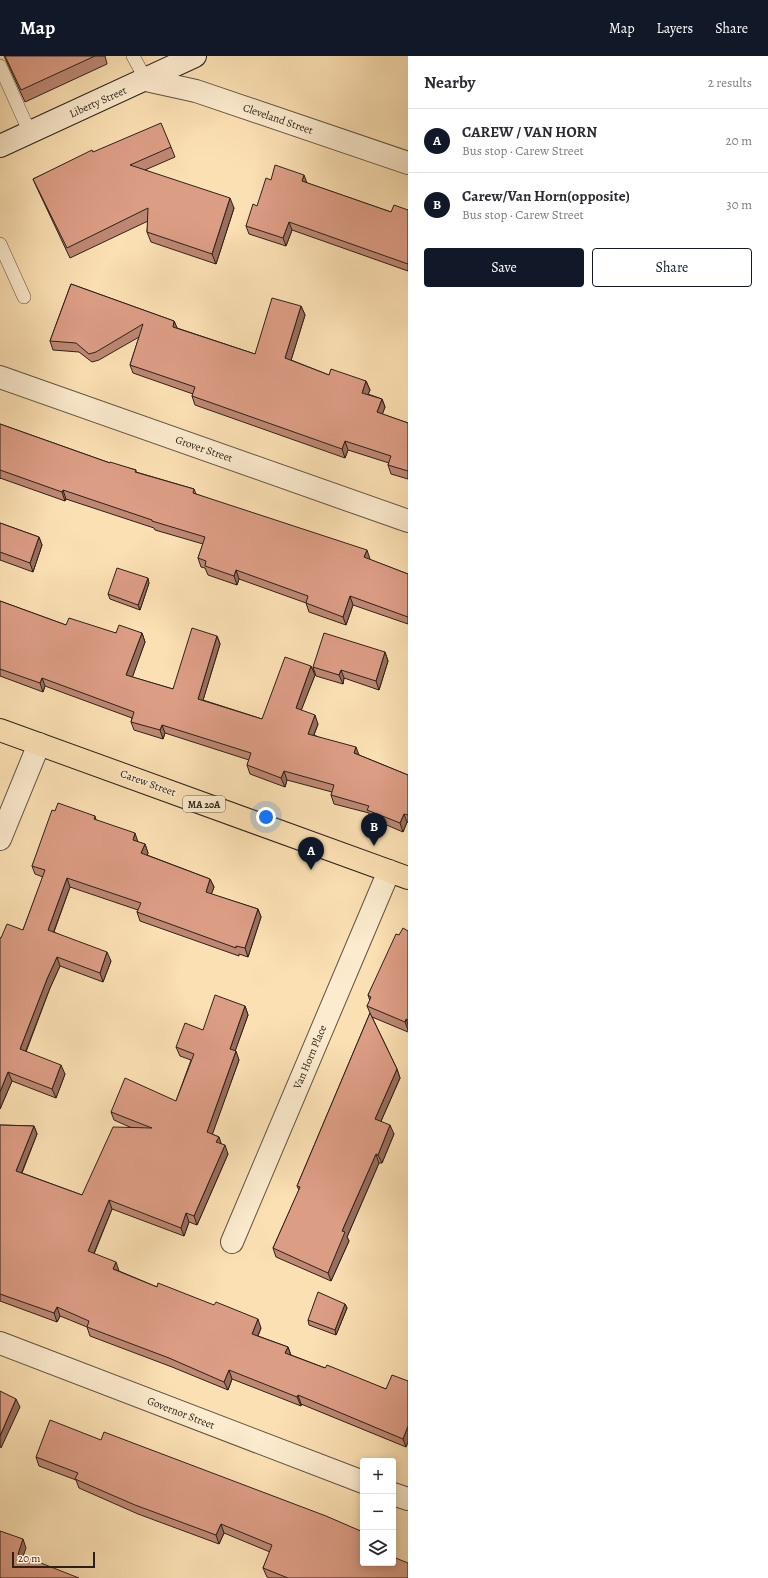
<!DOCTYPE html>
<html lang="en">
<head>
<meta charset="utf-8">
<style>
	:root { --surface:#fff; --page:#f2f2f3; --text:#2b2b33; --muted:#7c7c81; --line:#e1e1e2; --accent:#111827 }
	body { margin:0; font-family:Alegreya,serif; background:var(--page); color:var(--text) }
	.controls { position:absolute; right:12px; bottom:12px; display:grid; overflow:hidden; border-radius:4px; box-shadow:0 2px 10px #0003 }
	.controls button { width:36px; height:36px; display:grid; place-items:center; padding:0; border:0; border-bottom:1px solid var(--line); background:var(--surface); color:var(--text); font:20px sans-serif }
	.scale { position:absolute; left:12px; bottom:10px; width:83px; box-sizing:border-box; padding-left:4px; border:2px solid #2c2119; border-top:0; font-size:11px; line-height:14px; white-space:nowrap; color:#2c2119; -webkit-text-stroke:3px #fcebce; paint-order:stroke }
	.you { position:absolute; left:266px; top:761px; width:14px; height:14px; margin:-10px; border:3px solid #fff; border-radius:50%; background:#1a73e8; box-shadow:0 0 0 6px #1a73e833 }
	.badge { display:grid; place-items:center; width:26px; height:26px; border-radius:50%; background:var(--accent); color:#fff; font-size:13px; font-weight:700 }
	.pin { position:absolute; translate:-50% -33px; filter:drop-shadow(0 1px 2px #0008) }
	.pin::after { content:''; position:absolute; top:21px; width:14px; height:12px; background:inherit; clip-path:polygon(0 0,100% 0,50% 100%) }
	.list { margin:0; padding:0; list-style:none }
	h2 { display:flex; justify-content:space-between; align-items:center; height:52px; margin:0; padding:0 16px; font-size:17px }
	h2 small { font-size:13px; font-weight:400; color:var(--muted) }
	.list li { display:grid; grid-template-columns:26px 1fr auto; gap:12px; align-items:center; box-sizing:border-box; height:64px; padding:0 16px; border-top:1px solid var(--line) }
	.list b { display:block; font-size:15px; white-space:nowrap }
	.list p { margin:0; font-size:13px; white-space:nowrap; color:var(--muted) }
	.list em { font-size:13px; font-style:normal; color:var(--muted) }
	.actions { display:flex; gap:8px; padding:12px 16px }
	.actions a { flex:1; padding:9px 0; border:1px solid var(--accent); border-radius:4px; text-align:center; font-size:14px; color:var(--accent) }
	.actions .main { background:var(--accent); color:#fff }
	.icon { flex:none; width:22px; height:22px; fill:none; stroke:currentColor; stroke-width:2; stroke-linecap:round; stroke-linejoin:round }
	.map { position:relative; flex:none; width:408px; height:1522px; overflow:hidden }
	header { display:flex; align-items:center; gap:24px; box-sizing:border-box; height:56px; padding:0 20px; background:var(--accent); color:#fff }
	header strong { font-size:19px }
	nav { display:flex; gap:22px; margin-inline-start:auto; font-size:14px }
	main { display:flex }
	aside { flex:1; background:var(--surface) }
	.map>svg:first-child { display:block }
	.lines { fill:none; stroke-linecap:round; stroke-linejoin:round }
	.lane-casing { stroke:#605140; stroke-width:14 }
	.street-casing { stroke:#605140; stroke-width:24 }
	.secondary-casing { stroke:#2c2119; stroke-width:24 }
	.primary-casing { stroke:#2c2119; stroke-width:24 }
	.lane { stroke:#fcebce; stroke-width:13 }
	.street { stroke:#fcebce; stroke-width:22 }
	.secondary { stroke:#fcebce; stroke-width:22 }
	.primary { stroke:#fbe0b3; stroke-width:22 }
	.wall { fill:#bd8772; stroke:#2c2119 }
	.shaded-wall { fill:#9a6e5d; stroke:#2c2119 }
	.building { fill:#dc9d85; stroke:#2c2119 }
	.labels { text-anchor:middle; dominant-baseline:central; stroke-width:3; stroke-linejoin:round; paint-order:stroke }
	.shield { fill:#fcebce; stroke:#6a5e4f; stroke-width:1 }
	.shield-label { font-size:10px; font-weight:bold; fill:#2c2119 }
	.street-label { font-size:11px; fill:#2c2119; stroke:#fcebce }
</style>
</head>
<body>
<header>
<strong>Map</strong>
<nav><a>Map</a><a>Layers</a><a>Share</a></nav>
</header>
<main>
<div class="map">
<svg width="408" height="1522" viewBox="0 0 408 1522">
	<rect width="100%" height="100%" fill="#fbe0b3"/>
	<filter id="stains"><feTurbulence type="fractalNoise" baseFrequency=".005" numOctaves="4"/><feColorMatrix values="0 0 0 0 .2 0 0 0 0 .09 0 0 0 0 .02 0 0 0 .5 -.17"/></filter>
	<radialGradient id="worn" r=".72"><stop offset=".6" stop-color="#630" stop-opacity="0"/><stop offset="1" stop-color="#630" stop-opacity=".3"/></radialGradient>
	<g class="lines">
		<defs>
			<g id="lane">
				<path d="M133,0L146,24"/>
				<path d="M0,10L30,77"/>
				<path d="M0,188L24,241"/>
			</g>
			<g id="street">
				<path d="M146,24L196,35L408,107"/>
				<path d="M0,321L408,465"/>
				<path d="M0,783L39,688"/>
				<path d="M232,1186L389,815"/>
				<path d="M0,1287L363,1426"/>
				<path d="M393,1438L408,1443"/>
			</g>
			<path id="secondary" d="M0,90L195,0"/>
			<path id="primary" d="M0,674L408,822"/>
		</defs>
		<use href="#lane" class="lane-casing"/>
		<use href="#street" class="street-casing"/>
		<use href="#secondary" class="secondary-casing"/>
		<use href="#primary" class="primary-casing"/>
		<use href="#lane" class="lane"/>
		<use href="#street" class="street"/>
		<use href="#secondary" class="secondary"/>
		<use href="#primary" class="primary"/>
	</g>
	<g class="wall">
		<path d="M4,0H105L107,8L25,46Z"/>
		<path d="M171,91L175,101L145,114L234,152L216,208L151,186L147,176L148,165L70,202L37,132L33,123L93,96Z"/>
		<path d="M307,127L391,156L408,154V215L292,174L286,190L249,178L246,170L257,150Z"/>
		<path d="M71,228L174,265L177,272L255,298L301,250L305,259L291,304L329,319L366,325L370,334L368,338L382,343L385,351L382,358L408,367V423L391,418L388,409L389,407L348,394L345,402L195,349L192,340L193,338L133,317L130,309L139,281L99,304L92,306L79,296L53,294L50,285Z"/>
		<path d="M0,368L110,407L136,414V416L194,433L196,438L408,518V568L353,549L346,569L309,556L306,547L239,523L237,529L208,519L205,512L201,511L198,502L203,488L155,474L154,472L66,443L65,445L0,422V423Z"/>
		<path d="M0,467L39,481L42,489L33,516L0,504Z"/>
		<path d="M149,527L140,554L110,543L108,538Z"/>
		<path d="M0,545L66,569L116,577H142L145,586L132,621L173,633L217,580L220,588L203,644L262,663L311,610L315,619L301,654L318,668L314,679L359,699L408,719V767L407,766L403,776L370,762L369,757L334,748L331,739L332,736L287,724L285,731L250,718L247,709L249,704L165,677L163,683L134,674L131,666L132,662L45,630L43,636L0,620Z"/>
		<path d="M385,596L388,605L379,634L344,622L343,628L316,620L313,611Z"/>
		<path d="M55,755L95,760L96,764L138,786L145,788L148,797L147,799L210,823L214,831L211,838L258,853L261,861L248,901L239,898V900L140,865L137,856L138,854L70,831L54,876L111,905L103,926L60,910L50,932L26,996L65,1018L56,1042L12,1025L0,1053V882H1L23,874L43,821L35,818L32,810Z"/>
		<path d="M408,875V976L372,961L397,1013L400,1022L381,1065L394,1078L382,1107H379L347,1181L349,1185L331,1225L276,1201L273,1192L299,1134L297,1130L370,957L367,950L370,945L368,939L399,879Z"/>
		<path d="M245,950L248,959L235,995L239,1004L212,1078L219,1081L221,1088L228,1098L197,1169L189,1166L184,1180L112,1153L94,1198L119,1215L157,1231L261,1272L258,1280L288,1291L291,1299L325,1312L386,1333L408,1325V1386L406,1391L301,1348V1350L232,1323L228,1334L172,1311L90,1280L87,1271L60,1260L57,1266L0,1245V1069L34,1070L37,1078L22,1117L82,1139L132,1072L114,1064L111,1056L176,1045L191,1004L180,1000L176,991L203,974Z"/>
		<path d="M345,1248L347,1252L336,1279L309,1269L308,1264Z"/>
		<path d="M36,1401L363,1507L408,1522H269L267,1521L263,1512L270,1496L224,1477L219,1488L138,1458L79,1432L76,1424L39,1410Z"/>
	</g>
	<g class="shaded-wall">
		<path d="M304,119L307,127L302,125Z"/>
		<path d="M230,142L234,152L216,208L212,198Z"/>
		<path d="M289,166L292,174L286,190L283,182Z"/>
		<path d="M301,250L305,259L289,311L285,302Z"/>
		<path d="M174,265L178,274L173,271Z"/>
		<path d="M366,325L370,334L365,345L362,337Z"/>
		<path d="M382,343L385,351L380,365L377,356Z"/>
		<path d="M345,385L348,394L345,402L342,393Z"/>
		<path d="M63,434L66,443L65,445L62,436Z"/>
		<path d="M39,481L42,489L33,516L30,507Z"/>
		<path d="M367,494L370,503L368,510L364,501Z"/>
		<path d="M236,514L239,523L237,529L234,520Z"/>
		<path d="M148,522L149,527L140,554L138,549Z"/>
		<path d="M350,540L353,549L346,569L343,561Z"/>
		<path d="M142,577L145,586L130,628L126,619Z"/>
		<path d="M217,580L220,588L201,651L198,643Z"/>
		<path d="M385,596L388,605L379,634L376,625Z"/>
		<path d="M311,610L315,619L299,660L296,652Z"/>
		<path d="M341,614L344,622L343,628L339,619Z"/>
		<path d="M42,622L45,630L43,636L40,627Z"/>
		<path d="M315,659L318,668L311,686L308,678Z"/>
		<path d="M162,669L165,677L163,683L160,674Z"/>
		<path d="M356,691L359,699L354,697Z"/>
		<path d="M284,715L287,724L285,731L281,722Z"/>
		<path d="M404,758L407,766L403,776L400,767Z"/>
		<path d="M135,777L138,786L136,793L133,784Z"/>
		<path d="M145,788L148,797L145,806L141,797Z"/>
		<path d="M67,822L70,831L51,883L48,874Z"/>
		<path d="M210,823L214,831L209,845L206,836Z"/>
		<path d="M258,853L261,861L248,901L245,892Z"/>
		<path d="M107,896L111,905L103,926L100,917Z"/>
		<path d="M57,901L60,910L50,932L23,1002L20,993L47,923Z"/>
		<path d="M245,950L248,959L233,1001L230,993Z"/>
		<path d="M406,963L408,969V974L405,966Z"/>
		<path d="M236,995L239,1004L210,1085L207,1076Z"/>
		<path d="M61,1009L65,1018L56,1042L52,1033Z"/>
		<path d="M397,1013L400,1022L378,1072L375,1063Z"/>
		<path d="M8,1016L12,1025L0,1053V1036Z"/>
		<path d="M390,1069L394,1078L382,1107L378,1099Z"/>
		<path d="M34,1070L37,1078L19,1123L16,1115Z"/>
		<path d="M219,1081L222,1090L216,1086Z"/>
		<path d="M225,1089L228,1098L197,1169L194,1160Z"/>
		<path d="M376,1098L379,1107L347,1181L349,1185L331,1225L328,1217L342,1175Z"/>
		<path d="M109,1144L112,1153L91,1204L88,1195Z"/>
		<path d="M186,1157L189,1166L184,1180L181,1172Z"/>
		<path d="M116,1206L119,1215L113,1213Z"/>
		<path d="M345,1248L347,1252L336,1279L335,1274Z"/>
		<path d="M57,1251L60,1260L57,1266L54,1257Z"/>
		<path d="M258,1263L261,1272L255,1286L252,1278Z"/>
		<path d="M288,1291L291,1300L285,1297Z"/>
		<path d="M229,1314L232,1323L228,1334L224,1326Z"/>
		<path d="M298,1339L301,1348V1350L297,1341Z"/>
		<path d="M16,1343L20,1351L1,1392L0,1389V1380Z"/>
		<path d="M408,1370V1386L406,1391L403,1383Z"/>
		<path d="M221,1468L224,1477L219,1488L216,1479Z"/>
		<path d="M23,1483L26,1492L21,1506L18,1498Z"/>
	</g>
	<g class="building">
		<path d="M5,0H95L21,34Z"/>
		<path d="M161,67L171,91L130,109L230,142L212,198L147,176L148,152L67,192L33,123L92,94L93,96Z"/>
		<path d="M275,109L304,119L302,125L391,156L394,149L408,154V208L289,166L283,182L246,170L253,148L257,150L266,122L271,124Z"/>
		<path d="M71,228L174,265L173,271L255,298L272,242L301,250L285,302L329,319L331,313L366,325L362,337L382,343L377,356L408,367V415L388,409L391,400L345,385L342,393L192,340L195,331L130,309L143,268L96,296L89,298L76,287L50,285Z"/>
		<path d="M0,368L110,407V406L136,414L135,416L194,433L193,437L367,494L364,501L408,518V561L350,540L343,561L306,547L308,540L236,514L234,520L205,510L206,505L198,502L205,481L152,465V464L63,434L62,436L0,414Z"/>
		<path d="M0,467L39,481L30,507L0,496Z"/>
		<path d="M117,512L148,522L138,549L108,538Z"/>
		<path d="M0,545L66,569L69,562L116,577L119,569L142,577L126,619L173,633L192,572L217,580L198,643L262,663L285,601L311,610L296,652L315,659L308,678L356,691L354,697L408,719V759L404,758L400,767L367,754L369,750L331,739L334,729L284,715L281,722L247,709L251,697L162,669L160,674L131,666L134,656L42,622L40,627L0,613Z"/>
		<path d="M324,577L385,596L376,625L341,614L339,619L313,611Z"/>
		<path d="M58,747L95,760L94,763L135,777L133,784L145,788L141,797L210,823L206,836L258,853L245,892L236,890V892L137,856L141,847L67,822L48,874L107,896L100,917L57,901L47,923L20,993L61,1009L52,1033L8,1016L0,1036V882H1L7,868L23,874L45,814L32,810L52,754L55,755Z"/>
		<path d="M403,872L408,875V964L406,963L405,966L367,950L371,941L368,939L396,878L399,879Z"/>
		<path d="M215,939L245,950L230,993L236,995L207,1076L219,1081L216,1086L225,1089L194,1160L186,1157L181,1172L109,1144L88,1195L116,1206L113,1213L157,1231L158,1227L214,1249L216,1246L258,1263L252,1278L288,1291L285,1297L325,1312L327,1309L386,1333L392,1319L408,1325V1370L403,1383L298,1339L297,1341L229,1314L224,1326L169,1302L87,1271L89,1265L57,1251L54,1257L0,1238V1069L34,1070L16,1115L82,1139L113,1071L152,1072L111,1056L125,1022L176,1045L194,998L176,991L185,967L203,974Z"/>
		<path d="M370,957L397,1013L375,1063L390,1069L378,1099L376,1098L342,1175L345,1176L328,1217L273,1192L300,1131L297,1130Z"/>
		<path d="M318,1236L345,1248L335,1274L308,1264Z"/>
		<path d="M0,1335L16,1343L0,1380Z"/>
		<path d="M50,1364L101,1384L104,1376L326,1460L363,1476V1507H393V1501L408,1507V1522H288L263,1512L272,1489L221,1468L216,1479L135,1449L75,1423L78,1417L36,1401Z"/>
		<path d="M0,1475L23,1483L18,1498L79,1522H0Z"/>
	</g>
	<g class="labels">
		<rect class="shield" x="183" y="740" width="42" height="16" rx="3"/>
		<g class="shield-label">
			<text x="204" y="748">MA 20A</text>
		</g>
		<g class="street-label">
			<text transform="translate(98 46) rotate(-24)">Liberty Street</text>
			<text transform="translate(278 63) rotate(19)">Cleveland Street</text>
			<text transform="translate(204 393) rotate(19)">Grover Street</text>
			<text transform="translate(148 727) rotate(20)">Carew Street</text>
			<text transform="translate(310 1001) rotate(-67)">Van Horn Place</text>
			<text transform="translate(181 1357) rotate(21)">Governor Street</text>
		</g>
	</g>
	<rect width="100%" height="100%" filter="url(#stains)"/>
	<rect width="100%" height="100%" fill="url(#worn)"/>
</svg>
<div class="controls">
<button>+</button>
<button>−</button>
<button><svg class="icon" aria-label="layers" viewBox="0 0 24 24"><path d="M12 4l9 5-9 5-9-5zM3 14l9 5 9-5"/></svg></button>
</div>
<div class="scale">20 m</div>
<div class="you"></div>
<div class="pin badge" style="left:311px;top:814px">A</div>
<div class="pin badge" style="left:374px;top:790px">B</div>
</div>
<aside>
<h2>Nearby<small>2 results</small></h2>
<ul class="list">
<li><span class="badge">A</span><div><b>CAREW / VAN HORN</b><p>Bus stop · Carew Street</p></div><em>20 m</em></li>
<li><span class="badge">B</span><div><b>Carew/Van Horn(opposite)</b><p>Bus stop · Carew Street</p></div><em>30 m</em></li>
</ul>
<div class="actions"><a class="main">Save</a><a>Share</a></div>
</aside>
</main>
</body>
</html>
